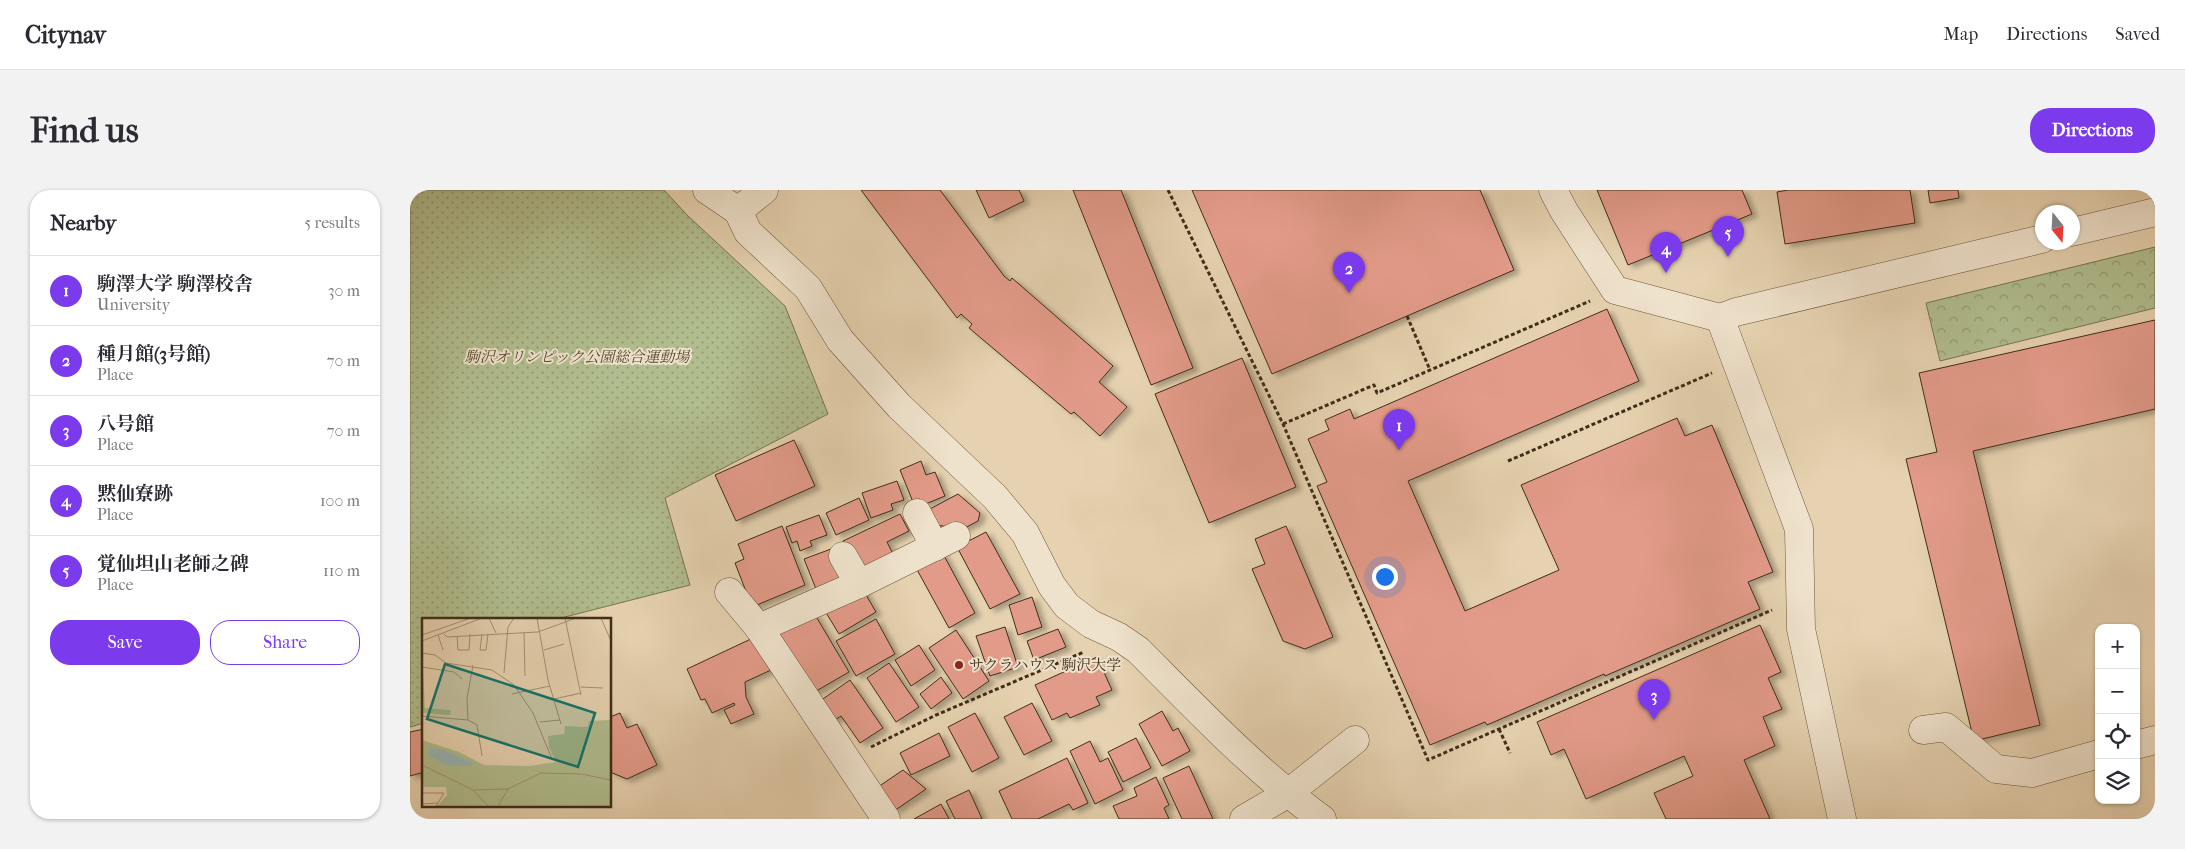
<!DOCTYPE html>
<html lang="en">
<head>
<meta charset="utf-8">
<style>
	:root { --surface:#fff; --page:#f2f2f3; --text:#2b2b33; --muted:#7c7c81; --line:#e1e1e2; --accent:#7c3aed }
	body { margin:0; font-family:"IM FELL French Canon","Noto Serif JP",serif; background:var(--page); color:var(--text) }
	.controls { position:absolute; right:15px; bottom:15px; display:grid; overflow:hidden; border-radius:10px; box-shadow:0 1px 4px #0004 }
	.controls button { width:45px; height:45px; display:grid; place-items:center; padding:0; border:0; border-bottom:1px solid var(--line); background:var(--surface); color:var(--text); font:25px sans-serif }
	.compass { position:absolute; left:1625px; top:15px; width:45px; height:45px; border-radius:50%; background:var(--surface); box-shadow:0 1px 4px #0004; rotate:162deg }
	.you { position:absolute; left:974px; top:386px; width:18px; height:18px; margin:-12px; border:4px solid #fff; border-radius:50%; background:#1a73e8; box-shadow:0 0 0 8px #1a73e833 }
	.badge { display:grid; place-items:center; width:32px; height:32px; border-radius:50%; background:var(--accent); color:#fff; font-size:16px; font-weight:700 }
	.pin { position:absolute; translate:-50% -41px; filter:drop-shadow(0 1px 2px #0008) }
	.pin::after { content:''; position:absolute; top:26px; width:18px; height:15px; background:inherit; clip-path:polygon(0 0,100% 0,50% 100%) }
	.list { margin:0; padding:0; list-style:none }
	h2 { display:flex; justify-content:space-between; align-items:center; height:65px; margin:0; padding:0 20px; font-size:21px }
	h2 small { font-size:16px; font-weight:400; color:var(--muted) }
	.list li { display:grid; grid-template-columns:32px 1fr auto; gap:15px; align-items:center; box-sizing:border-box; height:70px; padding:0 20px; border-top:1px solid var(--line) }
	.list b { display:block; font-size:19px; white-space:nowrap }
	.list p { margin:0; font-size:16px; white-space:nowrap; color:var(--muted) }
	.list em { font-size:16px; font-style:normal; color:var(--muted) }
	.actions { display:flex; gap:10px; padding:15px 20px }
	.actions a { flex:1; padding:11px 0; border:1px solid var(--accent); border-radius:20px; text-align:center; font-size:18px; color:var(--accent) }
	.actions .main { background:var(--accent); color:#fff }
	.icon { flex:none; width:28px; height:28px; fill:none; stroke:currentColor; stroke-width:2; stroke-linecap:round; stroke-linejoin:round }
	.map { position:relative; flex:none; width:1745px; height:629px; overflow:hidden; border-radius:20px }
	header { display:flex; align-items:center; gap:30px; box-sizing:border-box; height:70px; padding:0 25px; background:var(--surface); border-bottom:1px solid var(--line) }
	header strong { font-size:24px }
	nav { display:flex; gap:28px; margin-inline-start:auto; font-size:18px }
	.intro { display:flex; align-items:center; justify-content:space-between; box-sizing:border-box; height:120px; padding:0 30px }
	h1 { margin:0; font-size:35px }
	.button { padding:12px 22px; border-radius:20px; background:var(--accent); color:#fff; font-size:18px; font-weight:700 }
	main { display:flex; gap:30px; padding:0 30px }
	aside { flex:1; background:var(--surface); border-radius:20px; box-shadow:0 1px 4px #0004 }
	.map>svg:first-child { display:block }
	.forest { fill:url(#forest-crowns); stroke:#787553 }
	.park { fill:url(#park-dots); stroke:#787553 }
	.building { fill:#e39b89; stroke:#402d18; filter:url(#shadow) }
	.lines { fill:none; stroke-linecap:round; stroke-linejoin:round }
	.minor-casing { stroke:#6a563e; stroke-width:29 }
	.path { stroke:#402d18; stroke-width:3; stroke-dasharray:4 2.5; stroke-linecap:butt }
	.minor { stroke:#efe2cc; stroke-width:28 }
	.poi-dot { fill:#8f2418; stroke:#efe2cc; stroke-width:2 }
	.labels { text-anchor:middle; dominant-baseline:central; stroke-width:4; stroke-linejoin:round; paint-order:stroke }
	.park-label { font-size:15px; font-style:italic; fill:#574a30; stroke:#efe2cc }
	.poi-label { font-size:15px; fill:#402d18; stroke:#efe2cc; text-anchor:start }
	.inset-road { fill:none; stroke:#a49073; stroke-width:1 }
	.view { fill:#0f766e; fill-opacity:0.15; stroke:#0f766e; stroke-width:2.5 }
	.inset-edge { fill:none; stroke:#402d18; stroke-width:2.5 }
</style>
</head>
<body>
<header>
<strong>Citynav</strong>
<nav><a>Map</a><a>Directions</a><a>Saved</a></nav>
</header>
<div class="intro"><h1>Find us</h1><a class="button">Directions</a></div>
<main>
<aside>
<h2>Nearby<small>5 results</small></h2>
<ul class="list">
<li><span class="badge">1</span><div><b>駒澤大学 駒澤校舎</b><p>University</p></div><em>30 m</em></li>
<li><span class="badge">2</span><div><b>種月館(3号館)</b><p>Place</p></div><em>70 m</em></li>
<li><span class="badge">3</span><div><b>八号館</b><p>Place</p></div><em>70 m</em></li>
<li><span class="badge">4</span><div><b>黙仙寮跡</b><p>Place</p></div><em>100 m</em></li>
<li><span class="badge">5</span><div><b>覚仙坦山老師之碑</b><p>Place</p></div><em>110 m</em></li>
</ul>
<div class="actions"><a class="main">Save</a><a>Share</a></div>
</aside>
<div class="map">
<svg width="1745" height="629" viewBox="0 0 1745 629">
	<defs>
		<pattern id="forest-crowns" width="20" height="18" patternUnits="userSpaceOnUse" patternTransform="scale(1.25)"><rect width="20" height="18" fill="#b1bd8e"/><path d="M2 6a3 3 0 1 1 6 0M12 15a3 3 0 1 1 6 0" fill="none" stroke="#919a73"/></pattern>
		<pattern id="park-dots" width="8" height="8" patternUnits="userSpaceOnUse" patternTransform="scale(1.25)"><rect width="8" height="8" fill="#b1bd8e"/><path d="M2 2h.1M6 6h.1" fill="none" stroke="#919a73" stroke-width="1.8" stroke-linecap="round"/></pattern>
		<filter id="shadow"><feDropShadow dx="5.5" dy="3" stdDeviation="2.5" flood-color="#0004"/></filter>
	</defs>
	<rect width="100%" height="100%" fill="#e6d2b0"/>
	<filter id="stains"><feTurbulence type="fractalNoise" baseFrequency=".004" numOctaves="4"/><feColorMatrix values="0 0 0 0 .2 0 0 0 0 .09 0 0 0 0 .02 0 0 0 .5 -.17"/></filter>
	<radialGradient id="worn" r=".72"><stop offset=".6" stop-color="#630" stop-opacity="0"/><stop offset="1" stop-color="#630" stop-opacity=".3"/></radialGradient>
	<path class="forest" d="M1745,57V118L1530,171L1516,113Z"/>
	<path class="park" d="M0,0H254L277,25L375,116L418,224L255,308L280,395L147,429H14V533L0,537Z"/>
	<g class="building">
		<path d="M451,0H530L594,86L600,91L602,88L703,176L689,192L717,217L690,246L664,222L661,224L559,138L562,134L551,124L547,128Z"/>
		<path d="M566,0H609L614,11L579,28Z"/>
		<path d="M663,0H711L783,178L741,195Z"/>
		<path d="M782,0H1070L1104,80L862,184Z"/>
		<path d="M1187,0H1332L1342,24L1218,75Z"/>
		<path d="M1378,0H1500L1505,33L1375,54L1367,2Z"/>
		<path d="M1518,0H1548L1549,8L1520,13Z"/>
		<path d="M1197,119L1229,191L998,291L1055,421L1149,380L1111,295L1267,228L1275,246L1302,235L1363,382L1338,392L1350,419L1195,486L1194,484L1077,535L1075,532L1020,555L907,296L917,292L898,249L919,240L915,230L940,219L944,229Z"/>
		<path d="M1745,130V219L1563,261L1630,535L1564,551L1496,269L1527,262L1509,183Z"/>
		<path d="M832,168L886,297L799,333L745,204Z"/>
		<path d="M384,250L405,296L326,331L305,285Z"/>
		<path d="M511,271L516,285L525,282L535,306L513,315L510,309L503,312L490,280Z"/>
		<path d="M487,291L494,310L481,314L483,320L461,328L452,303Z"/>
		<path d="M548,304L570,323L568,331L553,339L526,335L518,320Z"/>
		<path d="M449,308L459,330L426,345L416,323Z"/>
		<path d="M490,324L499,341L477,352L483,364L448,382L433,351Z"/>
		<path d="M409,325L417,345L400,351L402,356L390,361L387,351L382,353L376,337Z"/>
		<path d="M372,336L395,395L342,417L325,373L334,369L328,354Z"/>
		<path d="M876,336L923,447L895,459L873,451L842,379L855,374L845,349Z"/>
		<path d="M576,342L610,404L580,419L547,357Z"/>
		<path d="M421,359L433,389L406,399L394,369Z"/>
		<path d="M532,362L565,423L539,438L505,376Z"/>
		<path d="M452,398L466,422L429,444L415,421Z"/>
		<path d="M622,407L632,437L608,445L599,415Z"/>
		<path d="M404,423L439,482L401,504L366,445Z"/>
		<path d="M466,429L485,464L446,486L426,451Z"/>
		<path d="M1350,435L1371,482L1358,488L1372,519L1353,527L1365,556L1334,570L1360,629H1256L1244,603L1283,586L1274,566L1176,609L1154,559L1141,565L1127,532Z"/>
		<path d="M595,437L608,477L580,486L566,446Z"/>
		<path d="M648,439L656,457L624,470L617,451Z"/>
		<path d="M546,440L579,491L553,509L519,458Z"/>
		<path d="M345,447L361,480L335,492L336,507L344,524L321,534L314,520L325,515L324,513L302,523L295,509L291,510L277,479Z"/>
		<path d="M509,455L525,480L501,496L485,470Z"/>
		<path d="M687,467L702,500L686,507L690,515L660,528L657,523L642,530L625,495Z"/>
		<path d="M479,473L509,517L486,532L457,488Z"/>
		<path d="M531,487L542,503L521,519L510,504Z"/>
		<path d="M440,490L473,538L450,553L431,526L420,533L407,513Z"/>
		<path d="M622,513L642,551L614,565L594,527Z"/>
		<path d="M752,521L763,541L768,538L780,561L752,576L729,534Z"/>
		<path d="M210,523L217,538L227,534L247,575L217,589L200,582V527Z"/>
		<path d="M565,523L589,568L562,582L538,537Z"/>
		<path d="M14,539V582L0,586V542Z"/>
		<path d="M529,543L540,566L501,585L490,563Z"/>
		<path d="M726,548L741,578L713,592L698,562Z"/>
		<path d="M680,551L690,572L698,568L713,600L685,614L660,561Z"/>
		<path d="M657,568L678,613L663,620L659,614L628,629H602L589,601Z"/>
		<path d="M779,576L803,629H772L753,588Z"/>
		<path d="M493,580L516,599L484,621L468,597Z"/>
		<path d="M746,587L759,615L754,618L759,629H709L703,616L727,606L724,598Z"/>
		<path d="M559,600L572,629H545L536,611Z"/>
		<path d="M531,614L539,629H504Z"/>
	</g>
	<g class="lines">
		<defs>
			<g id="minor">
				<path d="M297,0L328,21L338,42L398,98L430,150L489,216L585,307L615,343L642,396L657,416L681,434L709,447L728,460C787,519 844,580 912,629"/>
				<path d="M1143,0L1154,21L1205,100L1310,128"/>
				<path d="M328,21L354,0"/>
				<path d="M1662,42L1745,22"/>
				<path d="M507,323L525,357"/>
				<path d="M433,366L449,394"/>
				<path d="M319,402L349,438L476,629"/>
				<path d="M349,438L449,394L546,346"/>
				<path d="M1513,540L1536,537L1586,579L1622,583L1689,564"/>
				<path d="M1726,555L1745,550"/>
				<path d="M834,629L877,604L945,550"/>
				<path d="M1432,629L1391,439L1389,339L1310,128L1326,122L1632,49"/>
			</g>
		</defs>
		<use href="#minor" class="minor-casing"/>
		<g class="path">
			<path d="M758,0L873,234L1018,570L1362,420"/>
			<path d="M997,126L1020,180"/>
			<path d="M873,234L964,195L967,203L1180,111"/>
			<path d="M1098,271L1302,183"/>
			<path d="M1089,539L1100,563"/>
			<path d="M461,557L526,525L674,462"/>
		</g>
		<use href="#minor" class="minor"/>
	</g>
	<circle class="poi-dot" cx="549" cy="475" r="5"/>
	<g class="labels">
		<g class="park-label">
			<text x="167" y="167">駒沢オリンピック公園総合運動場</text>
		</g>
		<g class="poi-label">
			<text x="559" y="475">サクラハウス 駒沢大学</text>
		</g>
	</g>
	<g transform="translate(12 428)">
		<rect width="189" height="189" fill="#e6d2b0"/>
		<path d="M1,52L3,90L29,92L28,97L0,95Z" fill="#b1bd8e"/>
		<path d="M188,102L189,188H15L25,177L24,169H0V122L37,134L62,147L107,148L134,144L127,129L126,118L142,116L143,108L166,109L167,103Z" fill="#b1bd8e"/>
		<path d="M8,130L22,132L52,145L49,148H26L6,137Z" fill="#99b5b5"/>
		<path class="inset-road" d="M67,0L74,15M115,0L126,62L139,106M143,0L159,77M179,0L189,23M102,14L103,58M22,16L25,19L116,14L154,0M60,16L58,32H64L66,16M0,17L49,0M16,17L21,32M35,18L36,32H47L48,16M0,23L60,0M122,32L142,26M0,35L13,37L24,45L70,52L92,67L111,95L130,141M0,49L32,54L40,61M82,55L86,9L92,0M159,69L181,70M90,76L128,68M132,81L159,75M0,98L46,102L45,81L51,47M46,102L55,107L60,138M118,104L138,102M0,147L51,172L66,188M52,172L86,171M0,175H22L14,188M0,186L16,185M76,188L86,171L119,155L159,156L189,162"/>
		<path class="view" d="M23,46L173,95L156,149L5,101Z"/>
		<rect width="189" height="189" class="inset-edge"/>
	</g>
	<rect width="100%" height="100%" filter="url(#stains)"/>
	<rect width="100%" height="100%" fill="url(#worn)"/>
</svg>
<div class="controls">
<button>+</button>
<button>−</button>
<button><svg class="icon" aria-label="locate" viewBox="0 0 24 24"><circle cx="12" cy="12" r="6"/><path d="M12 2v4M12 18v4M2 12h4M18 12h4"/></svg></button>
<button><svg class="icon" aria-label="layers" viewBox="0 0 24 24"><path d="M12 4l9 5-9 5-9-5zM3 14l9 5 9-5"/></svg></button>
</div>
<svg class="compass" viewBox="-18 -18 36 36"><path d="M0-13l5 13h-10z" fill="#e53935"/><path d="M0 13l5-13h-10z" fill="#7c7c81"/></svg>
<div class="you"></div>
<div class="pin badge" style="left:989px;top:260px">1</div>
<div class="pin badge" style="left:939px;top:103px">2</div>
<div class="pin badge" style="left:1244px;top:530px">3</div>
<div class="pin badge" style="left:1256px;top:83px">4</div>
<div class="pin badge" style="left:1318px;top:67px">5</div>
</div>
</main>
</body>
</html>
